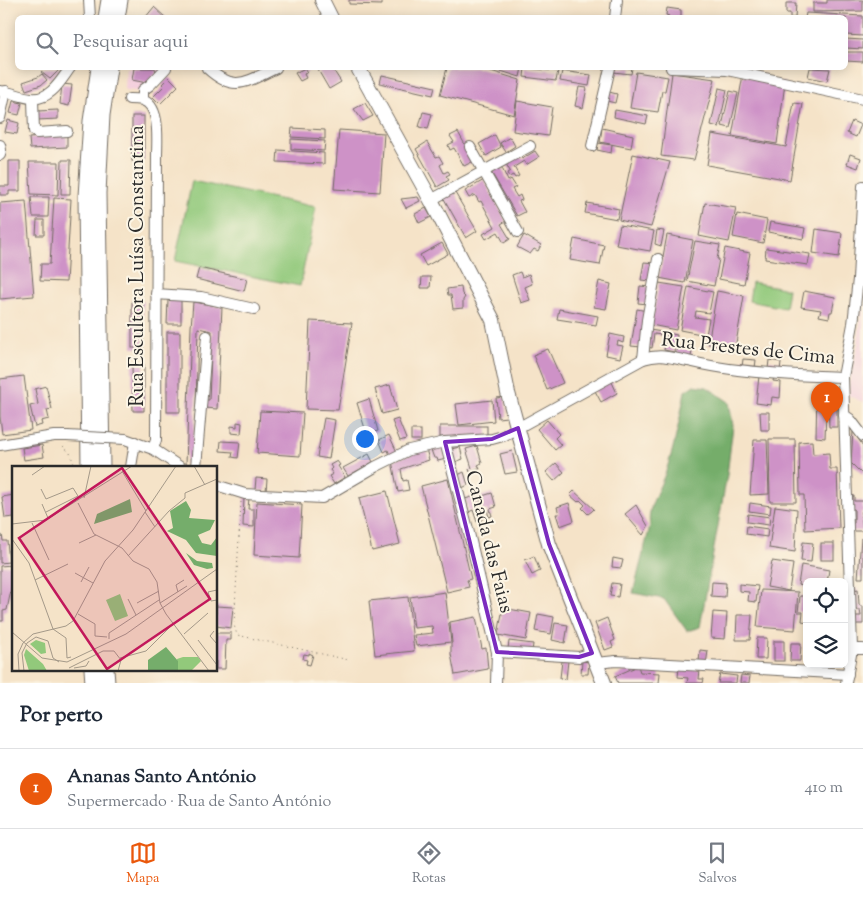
<!DOCTYPE html>
<html lang="pt">
<head>
<meta charset="utf-8">
<style>
	:root { --surface:#fff; --page:#f6f6f7; --text:#1f2937; --muted:#747a83; --line:#e0e1e3; --accent:#ea580c }
	body { margin:0; font-family:"Sorts Mill Goudy",serif; background:var(--page); color:var(--text) }
	.controls { position:absolute; right:15px; bottom:15px; display:grid; overflow:hidden; border-radius:8px; box-shadow:0 2px 12px #0003 }
	.controls button { width:45px; height:45px; display:grid; place-items:center; padding:0; border:0; border-bottom:1px solid var(--line); background:var(--surface); color:var(--text); font:25px sans-serif }
	.you { position:absolute; left:364px; top:438px; width:18px; height:18px; margin:-12px; border:4px solid #fff; border-radius:50%; background:#1a73e8; box-shadow:0 0 0 8px #1a73e833 }
	.badge { display:grid; place-items:center; width:32px; height:32px; border-radius:50%; background:var(--accent); color:#fff; font-size:16px; font-weight:700 }
	.pin { position:absolute; translate:-50% -41px; filter:drop-shadow(0 1px 2px #0008) }
	.pin::after { content:''; position:absolute; top:26px; width:18px; height:15px; background:inherit; clip-path:polygon(0 0,100% 0,50% 100%) }
	.list { margin:0; padding:0; list-style:none }
	h2 { display:flex; justify-content:space-between; align-items:center; height:65px; margin:0; padding:0 20px; font-size:21px }
	h2 small { font-size:16px; font-weight:400; color:var(--muted) }
	.list li { display:grid; grid-template-columns:32px 1fr auto; gap:15px; align-items:center; box-sizing:border-box; height:80px; padding:0 20px; border-top:1px solid var(--line) }
	.list b { display:block; font-size:19px; white-space:nowrap }
	.list p { margin:0; font-size:16px; white-space:nowrap; color:var(--muted) }
	.list em { font-size:16px; font-style:normal; color:var(--muted) }
	.icon { flex:none; width:28px; height:28px; fill:none; stroke:currentColor; stroke-width:2; stroke-linecap:round; stroke-linejoin:round }
	.map { position:relative; flex:none; width:863px; height:683px; overflow:hidden }
	.search { position:absolute; background:var(--surface); box-shadow:0 2px 12px #0003; left:15px; right:15px; top:15px; height:55px; display:flex; align-items:center; gap:12px; box-sizing:border-box; padding:0 18px; border-radius:8px; color:var(--muted); font-size:19px }
	.sheet { height:145px; background:var(--surface) }
	nav { display:flex; justify-content:space-around; align-items:center; box-sizing:border-box; height:70px; border-top:1px solid var(--line); background:var(--surface); font-size:14px; color:var(--muted) }
	nav a { display:grid; justify-items:center; gap:2px }
	nav .on { color:var(--accent) }
	.map>svg:first-child { display:block }
	.built { fill:#f4cfdd }
	.green { fill:#92c97b; stroke:#5e7a53 }
	.forest { fill:#75ad6b; stroke:#506c4b }
	.building { fill:#ce92c7 }
	.lines { fill:none; stroke-linecap:round; stroke-linejoin:round }
	.minor-casing { stroke:#726b62; stroke-width:12 }
	.major-casing { stroke:#726b62; stroke-width:16 }
	.highway-casing { stroke:#726b62; stroke-width:17 }
	.path { stroke:#726b62; stroke-width:1; stroke-dasharray:1 4; stroke-linecap:butt }
	.minor { stroke:#fff; stroke-width:10 }
	.major { stroke:#fff; stroke-width:14 }
	.highway { stroke:#fff; stroke-width:15 }
	.minor-bridge-casing { stroke:#726b62; stroke-width:12; stroke-linecap:butt }
	.minor-bridge { stroke:#fff; stroke-width:10 }
	.marked { fill:none; stroke:#7b2cbf; stroke-width:4; stroke-linejoin:round }
	.labels { text-anchor:middle; dominant-baseline:central; stroke-width:4; stroke-linejoin:round; paint-order:stroke }
	.street-label { font-size:20px; fill:#2b2b2b; stroke:#fcf5e5 }
	.inset-road { fill:none; stroke:#a49989; stroke-width:1 }
	.view { fill:#c2185b; fill-opacity:0.15; stroke:#c2185b; stroke-width:2.5 }
	.inset-edge { fill:none; stroke:#2b2b2b; stroke-width:2.5 }
</style>
</head>
<body>
<div class="map">
<svg width="863" height="683" viewBox="0 0 863 683">
	<rect width="100%" height="100%" fill="#fcf5e5"/>
	<filter id="ink" filterUnits="userSpaceOnUse"><feTurbulence type="fractalNoise" baseFrequency=".02" numOctaves="2"/><feDisplacementMap in="SourceGraphic" scale="10" xChannelSelector="R" yChannelSelector="G"/><feConvolveMatrix kernelMatrix="1 2 1 2 8 2 1 2 1" color-interpolation-filters="sRGB"/></filter>
	<filter id="wash" filterUnits="userSpaceOnUse"><feTurbulence type="fractalNoise" baseFrequency=".0096" numOctaves="4" result="noise"/><feDisplacementMap in="SourceGraphic" scale="20" xChannelSelector="R" yChannelSelector="G"/><feGaussianBlur stdDeviation="1.12" result="paint"/><feColorMatrix in="noise" values="0 0 0 0 0 0 0 0 0 0 0 0 0 0 0 0 0 1.4 0 .05"/><feComposite in="paint" operator="in"/></filter>
	<g filter="url(#wash)">
		<rect width="100%" height="100%" fill="#f5e3c8"/>
		<g class="built">
			<path d="M126,68H171L148,92L125,90Z"/>
			<path d="M863,298V402L849,396V383L858,344Z"/>
		</g>
		<g class="green">
			<path d="M192,181L316,207L300,286L175,261Z"/>
			<path d="M752,282L788,289L785,308L749,301Z"/>
		</g>
		<path class="forest" d="M694,385L707,387L729,402L733,426L727,475L700,627L687,631L664,599L633,593L650,526C646,508 660,489 666,471C675,445 680,418 685,391Z"/>
		<g id="blocks">
			<g class="building">
				<path d="M349,0H382V5L349,4Z"/>
				<path d="M827,0H863V11L813,12V3H827Z"/>
				<path d="M786,3H796L795,18H790V13H786Z"/>
				<path d="M154,7L166,18H145Z"/>
				<path d="M667,8L681,10V18H668L669,16L666,15Z"/>
				<path d="M806,13L863,16V36L846,35V18H805Z"/>
				<path d="M846,39L863,40V49L846,48Z"/>
				<path d="M846,52H863V62L846,61Z"/>
				<path d="M45,68H61L50,79L41,72Z"/>
				<path d="M134,68H155L156,73L147,83L132,80Z"/>
				<path d="M305,68L308,72L304,74L306,78L300,81L295,73Z"/>
				<path d="M322,68H327L328,69L332,68L341,82L329,89L318,70Z"/>
				<path d="M447,68H481L520,80L514,115L440,95Z"/>
				<path d="M491,68H522L520,77Z"/>
				<path d="M525,68L558,71L556,81L524,77Z"/>
				<path d="M614,68H632L631,74L613,72Z"/>
				<path d="M810,68L830,69L827,81L808,77Z"/>
				<path d="M562,71L591,75L589,86L560,81Z"/>
				<path d="M636,72L668,77L665,91H662L658,112L630,108Z"/>
				<path d="M672,73L715,79L694,160L661,156Z"/>
				<path d="M42,74L47,80L41,85L26,90L23,82L38,77Z"/>
				<path d="M382,75L435,87L433,95L380,83Z"/>
				<path d="M743,75L785,83L777,144L732,136Z"/>
				<path d="M169,77L178,86L160,104L153,97L164,86L162,84Z"/>
				<path d="M62,84L72,85L69,106L60,104Z"/>
				<path d="M579,87L587,88L583,108L575,106Z"/>
				<path d="M719,88L727,90L719,127L711,125Z"/>
				<path d="M730,91L738,93L730,128L722,126Z"/>
				<path d="M609,92L617,94L615,103L607,101Z"/>
				<path d="M13,101L22,103L19,115L10,113Z"/>
				<path d="M517,101L552,107L548,136L513,131Z"/>
				<path d="M365,103L373,116L363,121L354,109Z"/>
				<path d="M794,103L803,104L790,180L707,165L712,134L786,147Z"/>
				<path d="M58,110V119L37,120V111Z"/>
				<path d="M615,110L648,116L646,124L614,117Z"/>
				<path d="M423,112L432,114L428,129L419,127Z"/>
				<rect x="132" y="116" width="12" height="45"/>
				<path d="M8,120L19,123L17,134L5,132Z"/>
				<path d="M852,121L861,125L856,137L847,133Z"/>
				<path d="M292,128L325,130V139L291,137Z"/>
				<path d="M602,128L633,135L631,148L600,142Z"/>
				<path d="M339,130L384,133L380,192L334,189Z"/>
				<path d="M458,132L474,161L464,166L454,148L450,150L448,145L454,142L450,136Z"/>
				<path d="M67,135V147L30,149L29,138Z"/>
				<path d="M495,135L501,147L486,156L479,144Z"/>
				<path d="M510,137L515,146L506,152L500,143Z"/>
				<path d="M291,139L325,141L324,151L291,149Z"/>
				<path d="M427,142L436,157L439,156L443,163L440,165L444,173L448,171L450,174L446,176L449,180L437,187L416,149Z"/>
				<path d="M598,143L612,145L611,153L597,150Z"/>
				<path d="M278,150L324,153V164L277,162Z"/>
				<path d="M535,151L539,157L526,165L524,161L514,167L519,176L515,178L513,175L509,177L507,173L510,171L506,164L520,155L522,159Z"/>
				<path d="M633,154L670,162L651,227L619,220Z"/>
				<path d="M850,154L861,158L858,168L847,164Z"/>
				<path d="M62,160H71L70,194H61Z"/>
				<path d="M9,161H20V191H9V195H0V186H9Z"/>
				<path d="M29,162H59L58,195L31,194Z"/>
				<path d="M501,166L508,181L511,179L516,187L512,189L517,197L520,195L522,200L519,201L525,212L517,216L491,172Z"/>
				<path d="M484,180L506,221L501,224L510,239L504,243L498,232L486,239L483,234L495,227L481,201L479,202L475,195L469,198L465,191Z"/>
				<path d="M454,191L477,231L466,238L443,197Z"/>
				<path d="M31,197H49L48,217H33Z"/>
				<path d="M418,197L420,201L406,208L401,199Z"/>
				<path d="M54,198L71,199L66,282L40,281L41,264H50Z"/>
				<path d="M26,201L34,296L0,299V203Z"/>
				<path d="M587,203L619,209L617,219L585,213Z"/>
				<path d="M705,203L736,208L729,242L699,236Z"/>
				<path d="M426,208L431,217L419,223L415,214Z"/>
				<path d="M737,214L767,220L763,243L733,237Z"/>
				<path d="M37,220H44V235H36Z"/>
				<path d="M770,222L805,228L803,239L768,232Z"/>
				<path d="M620,225L654,231L650,251L616,245Z"/>
				<path d="M816,229L842,233L839,257L813,253Z"/>
				<path d="M657,230L664,231L661,246L655,244Z"/>
				<path d="M524,235L541,245L538,251L534,249L530,254L517,247Z"/>
				<path d="M667,235L693,240L685,283L659,278Z"/>
				<path d="M574,239L604,245L600,265L570,260Z"/>
				<path d="M695,241L720,245L717,259H719L714,286L687,281Z"/>
				<path d="M442,243L448,254L426,266L420,255Z"/>
				<path d="M725,248L750,253L744,284L719,279Z"/>
				<path d="M766,248L810,254L808,265L765,259Z"/>
				<path d="M644,262L654,263L651,281L641,280Z"/>
				<path d="M199,268L247,279L244,291L196,279Z"/>
				<path d="M520,272L522,277L529,274L532,284L525,287L530,300L521,303L512,275Z"/>
				<path d="M422,277H431L430,288H421Z"/>
				<path d="M599,281L611,284L606,309L594,307Z"/>
				<path d="M659,283L684,287L676,330L651,325Z"/>
				<path d="M640,286L650,287L647,304L638,303Z"/>
				<path d="M461,287L462,294L465,297L463,300V308L453,309L451,295H448L447,289Z"/>
				<path d="M688,287L713,292L709,313L696,311L695,317L709,319L706,335L680,330Z"/>
				<path d="M717,291L744,296L735,349L708,344Z"/>
				<path d="M804,291L835,297L832,312H830L829,318L819,316L821,310L801,307Z"/>
				<path d="M168,300H181V324H167Z"/>
				<rect x="132" y="301" width="11" height="47"/>
				<path d="M193,302L222,307L217,409L204,408V400H209L212,331L198,328L196,406L192,464H186L191,327Z"/>
				<path d="M559,309L598,316L596,325L557,319Z"/>
				<path d="M637,309L647,311L641,347L631,346Z"/>
				<path d="M310,321L352,323L338,410L306,409Z"/>
				<path d="M650,330L662,332L661,335L654,334L652,348L646,347Z"/>
				<rect x="167" y="332" width="13" height="80"/>
				<path d="M667,333L677,335L674,352L664,350Z"/>
				<path d="M610,334L624,337L623,343L618,341L617,345L623,346L620,358L606,355Z"/>
				<path d="M677,346L692,350L691,357L676,354Z"/>
				<path d="M548,349L563,383L547,390L533,355Z"/>
				<path d="M743,359L756,360L755,368L742,367Z"/>
				<path d="M769,360L781,362L780,371L768,369Z"/>
				<path d="M144,364V411H133L132,365Z"/>
				<path d="M24,376L31,430L2,434L0,416V379Z"/>
				<path d="M759,376L774,377L773,381L781,382L780,398L772,397L771,405L756,403Z"/>
				<path d="M611,380L617,393L601,402L594,389Z"/>
				<path d="M390,385L397,410L382,414L375,389Z"/>
				<path d="M46,386L52,409L47,410L49,419L41,421L42,425L35,427L30,406L38,404L35,389Z"/>
				<path d="M817,387H827L825,438L816,437Z"/>
				<path d="M505,397L507,417L498,418L496,398Z"/>
				<path d="M369,399L378,431L367,435L357,403Z"/>
				<path d="M492,400L494,421L459,425L456,404Z"/>
				<path d="M828,401H837V427H829Z"/>
				<path d="M260,411L303,413L300,456L257,453Z"/>
				<path d="M760,412H769V430H761Z"/>
				<path d="M324,418L335,420L329,459L317,457Z"/>
				<path d="M398,419L406,439L400,441L392,421Z"/>
				<path d="M547,420L559,434L555,438L561,445L555,450L537,429Z"/>
				<path d="M237,422L242,423L241,434L231,433V426L237,427Z"/>
				<rect x="440" y="426" width="47" height="11"/>
				<rect x="411" y="430" width="10" height="10"/>
				<path d="M853,431L863,446V475L851,463Z"/>
				<path d="M389,435L397,452L390,455L388,450L384,452L379,440Z"/>
				<path d="M769,439H795L796,502H770Z"/>
				<path d="M754,440H767L769,494L750,495Z"/>
				<path d="M221,441L240,442L238,458L232,457L233,452L220,451Z"/>
				<path d="M812,441L813,454L829,453L830,469H837L839,528L805,530L804,495H800L799,442Z"/>
				<path d="M42,445L44,457L24,460L22,448Z"/>
				<path d="M477,446L482,463L478,465L480,469L470,472L469,469L472,468L466,449Z"/>
				<path d="M442,447L446,459L438,461L437,458H434L431,450Z"/>
				<path d="M460,447L463,459L455,462L451,449Z"/>
				<path d="M426,449L429,460L401,469L403,481L407,480L409,490L398,492L392,461Z"/>
				<path d="M512,451L517,472L505,474L500,454Z"/>
				<path d="M369,454L373,462L348,476L343,468Z"/>
				<path d="M337,461L340,465L338,466L345,477L334,484L329,476L333,474L330,470L332,468L330,465Z"/>
				<path d="M556,463L564,472L554,481L546,472Z"/>
				<path d="M464,472L468,485L462,488L458,475Z"/>
				<path d="M256,478L267,479L266,491L255,490Z"/>
				<path d="M448,479L471,579L467,580L469,587L447,592L421,486Z"/>
				<path d="M387,491L400,544L372,551L359,498Z"/>
				<path d="M574,491L594,509L592,511L588,514L582,508L585,505L580,500L578,502L570,495Z"/>
				<path d="M492,493L496,507L490,509L492,516L489,517L487,510L483,511L479,497Z"/>
				<path d="M14,495V517L5,518L2,497Z"/>
				<path d="M475,496L482,520L477,522L473,510L469,512L465,499Z"/>
				<path d="M850,496H854V501H863V512H861L863,531H851V524L854,523V509H850Z"/>
				<path d="M244,497H249L248,509H254V527L243,526Z"/>
				<path d="M257,502L302,505L299,558L254,555Z"/>
				<path d="M569,503L574,521L560,526L556,514H559L557,507Z"/>
				<path d="M750,503L771,506L770,514L749,511Z"/>
				<path d="M636,505L648,526L643,535L625,514Z"/>
				<path d="M775,506L797,509L795,552L769,548Z"/>
				<path d="M748,514L770,517L769,525L747,522Z"/>
				<path d="M747,526L768,529L767,537L746,534Z"/>
				<path d="M0,535H2L3,541H7L9,562L0,563Z"/>
				<path d="M861,538L863,540V578H858Z"/>
				<path d="M803,542L813,543L811,562L801,561Z"/>
				<rect x="821" y="543" width="13" height="17"/>
				<path d="M534,556L540,571L532,575L525,560Z"/>
				<path d="M613,558L623,560L621,568L612,567Z"/>
				<path d="M772,561L793,564L789,591L767,587Z"/>
				<path d="M12,565L13,580L7,610L3,611V621H0V566Z"/>
				<path d="M801,565L829,570L827,582H807V587L798,585Z"/>
				<path d="M712,582L726,583L725,597L711,596Z"/>
				<path d="M612,583L620,584L618,597L610,596Z"/>
				<path d="M739,584L758,586L756,602L748,601L749,592L739,591Z"/>
				<path d="M858,589L859,604L860,606H863V624H854L853,616H861L860,610H853L852,590Z"/>
				<path d="M761,590L798,592L795,630L757,627Z"/>
				<path d="M445,592L451,642L416,646L414,635L433,633L432,626L414,628L410,597Z"/>
				<path d="M800,596H807V622L802,621L803,612H798Z"/>
				<path d="M408,597L414,651L375,655L369,601Z"/>
				<path d="M216,606L233,607L231,628L216,626Z"/>
				<path d="M503,608L531,613L526,640L498,635Z"/>
				<path d="M713,612L727,613L725,639L711,638Z"/>
				<path d="M538,614L554,617L551,634L535,631Z"/>
				<path d="M737,615H752L750,640H736Z"/>
				<path d="M476,617L482,649L486,648L488,669L455,675L451,654V643H452L450,622Z"/>
				<path d="M607,618L615,640L611,642L613,647L605,650L595,623Z"/>
				<path d="M555,623L568,625L565,643L552,640Z"/>
				<path d="M216,633H231V640H226L225,669H216Z"/>
				<path d="M757,638H767L766,659H756Z"/>
				<path d="M509,641L533,644L532,652L508,649Z"/>
				<rect x="774" y="641" width="10" height="20"/>
				<path d="M791,643H801L800,661H790Z"/>
				<path d="M700,650L708,651L706,664L699,663Z"/>
				<path d="M309,653L313,655L310,665L306,664L307,660L303,659L304,654L309,655Z"/>
				<path d="M562,661H568L566,679L560,678Z"/>
				<path d="M582,661L589,662L588,674H581Z"/>
				<path d="M638,666L640,672L660,673L659,683H618L615,676Z"/>
				<path d="M679,668L700,670L699,679H704L703,683H687L688,678L678,677Z"/>
				<path d="M720,674L737,676L736,683H718Z"/>
				<path d="M741,675L750,676L749,683H740Z"/>
			</g>
		</g>
	</g>
	<g filter="url(#ink)">
		<use href="#blocks" fill-opacity="0" stroke="#726b62" stroke-width="1"/>
		<g class="lines">
			<defs>
				<g id="minor">
					<path d="M89,0L90,18"/>
					<path d="M615,18L617,0"/>
					<path d="M207,68C234,93 246,82 276,68"/>
					<path d="M671,68L727,70L863,99"/>
					<path d="M0,91C11,92 21,97 31,98C50,101 61,80 70,68"/>
					<path d="M33,99L34,131L37,133L67,131"/>
					<path d="M129,99C133,99 138,99 142,100C161,105 157,141 157,156L156,440L153,449"/>
					<path d="M143,100V90L150,85L166,68"/>
					<path d="M0,118L6,91"/>
					<path d="M0,145L1,150L0,155"/>
					<path d="M592,146L610,68"/>
					<path d="M470,147L518,232"/>
					<path d="M431,200L530,146"/>
					<path d="M156,294L201,297L254,309"/>
					<path d="M643,359L647,320L658,259"/>
					<path d="M844,415L850,419L863,436"/>
					<path d="M125,439L153,449L180,467"/>
					<path d="M445,442L468,529L497,652L496,683"/>
					<path d="M0,445L54,436H67"/>
					<path d="M131,467L135,442"/>
					<path d="M196,467L207,336"/>
					<path d="M216,485L245,494L322,498L375,467L409,450L445,442L492,439L503,436L643,359C662,353 670,358 688,361C705,365 721,368 738,370C773,374 808,376 843,377"/>
					<path d="M852,649H863"/>
					<path d="M497,652L579,657L592,653"/>
					<path d="M596,663L616,661L848,674"/>
					<path d="M846,683L852,649L843,377L853,324L858,279L863,186"/>
				</g>
				<g id="major">
					<path d="M322,0L331,18"/>
					<path d="M358,68L431,200L493,320L508,393L549,544L604,683"/>
				</g>
				<g id="highway">
					<path d="M106,18L109,0"/>
					<path d="M117,18L120,0"/>
					<path d="M89,467L86,196L91,121L99,68"/>
					<path d="M102,467L98,193L102,115L109,68"/>
					<path d="M92,669L93,683"/>
					<path d="M106,669L107,683"/>
				</g>
			</defs>
			<use href="#minor" class="minor-casing"/>
			<use href="#major" class="major-casing"/>
			<use href="#highway" class="highway-casing"/>
			<g class="path">
				<path d="M63,446L70,453L75,467"/>
				<path d="M241,502L234,625L237,635L349,660"/>
			</g>
			<use href="#minor" class="minor"/>
			<use href="#major" class="major"/>
			<use href="#highway" class="highway"/>
			<defs>
				<path id="minor-bridge" d="M67,436L125,439"/>
			</defs>
			<use href="#minor-bridge" class="minor-bridge-casing"/>
			<use href="#minor-bridge" class="minor-bridge"/>
		</g>
	</g>
	<path class="marked" d="M518,428L549,544L592,653L579,657L497,652L445,442L492,439Z"/>
	<g class="labels">
		<g class="street-label">
			<text transform="translate(138 266) rotate(-90)">Rua Escultora Luísa Constantina</text>
			<text transform="translate(748 350) rotate(6)">Rua Prestes de Cima</text>
			<text transform="translate(488 542) rotate(76)">Canada das Faias</text>
		</g>
	</g>
	<g transform="translate(12 466)">
		<rect width="205" height="205" fill="#f5e3c8"/>
		<path d="M108,128L116,150L103,155L94,134ZM24,174L33,177L34,187L29,188L18,178ZM14,183L31,198L35,205H17L12,189ZM171,191H186L189,195L179,205H166L165,193Z" fill="#92c97b"/>
		<path d="M118,33L120,46L82,58L85,48ZM174,35L179,44L177,52L203,54L198,64L186,69L190,77L199,79L205,71V90L184,87L174,74L155,65L161,62L158,45ZM174,87L185,95L200,97L201,102L195,103L182,99ZM154,181L166,195V205H136V194Z" fill="#75ad6b"/>
		<path class="inset-road" d="M182,0L193,19M110,5L134,45M20,9L33,0M29,23L34,33L61,22L66,30L34,46M72,32L79,0M66,37L82,68L110,82L121,95L137,103L145,116L148,137L154,148L197,205M30,38L36,52M133,46L143,61M20,57L37,94M0,58L34,54L120,0M0,73L17,97L41,163L54,172L55,192L59,191M67,77L84,69M116,90L157,45L173,32V27L205,13M63,107L81,117M23,114L56,98M69,116L77,101M205,124L196,126L199,135L205,134M166,126L164,119L172,114M116,133L124,149M125,137L147,125M148,137L175,120M66,148L83,158V170L95,171M202,165L198,170L205,178M0,166L30,192L55,196L114,168L205,103M172,168L196,147M97,173V167L147,134M186,174L205,199M108,192L134,185L162,157M57,202L91,185H102L109,194L106,205M62,202L74,200L77,195M7,205L6,188L11,177L21,168L54,160L61,155L93,95L121,64L164,0M12,205L10,187L15,177L24,171L36,175L41,192L47,196"/>
		<path class="view" d="M110,2L198,133L95,203L7,72Z"/>
		<rect width="205" height="205" class="inset-edge"/>
	</g>
</svg>
<div class="controls">
<button><svg class="icon" aria-label="locate" viewBox="0 0 24 24"><circle cx="12" cy="12" r="6"/><path d="M12 2v4M12 18v4M2 12h4M18 12h4"/></svg></button>
<button><svg class="icon" aria-label="layers" viewBox="0 0 24 24"><path d="M12 4l9 5-9 5-9-5zM3 14l9 5 9-5"/></svg></button>
</div>
<div class="you"></div>
<div class="pin badge" style="left:827px;top:423px">1</div>
<div class="search"><svg class="icon" aria-label="search" viewBox="0 0 24 24"><circle cx="10" cy="10" r="6"/><path d="M15 15l6 6"/></svg>Pesquisar aqui</div>
</div>
<section class="sheet">
<h2>Por perto<small></small></h2>
<ul class="list">
<li><span class="badge">1</span><div><b>Ananas Santo António</b><p>Supermercado · Rua de Santo António</p></div><em>410 m</em></li>
</ul>
</section>
<nav>
<a class="on"><svg class="icon" aria-label="map" viewBox="0 0 24 24"><path d="M3 6l6-2 6 2 6-2v14l-6 2-6-2-6 2zM9 4v14M15 6v14"/></svg>Mapa</a>
<a><svg class="icon" aria-label="directions" viewBox="0 0 24 24"><path d="M12 3l9 9-9 9-9-9zM9 14v-3h6M13 9l2 2-2 2"/></svg>Rotas</a>
<a><svg class="icon" aria-label="saved" viewBox="0 0 24 24"><path d="M7 4h10v16l-5-4-5 4z"/></svg>Salvos</a>
</nav>
</body>
</html>
